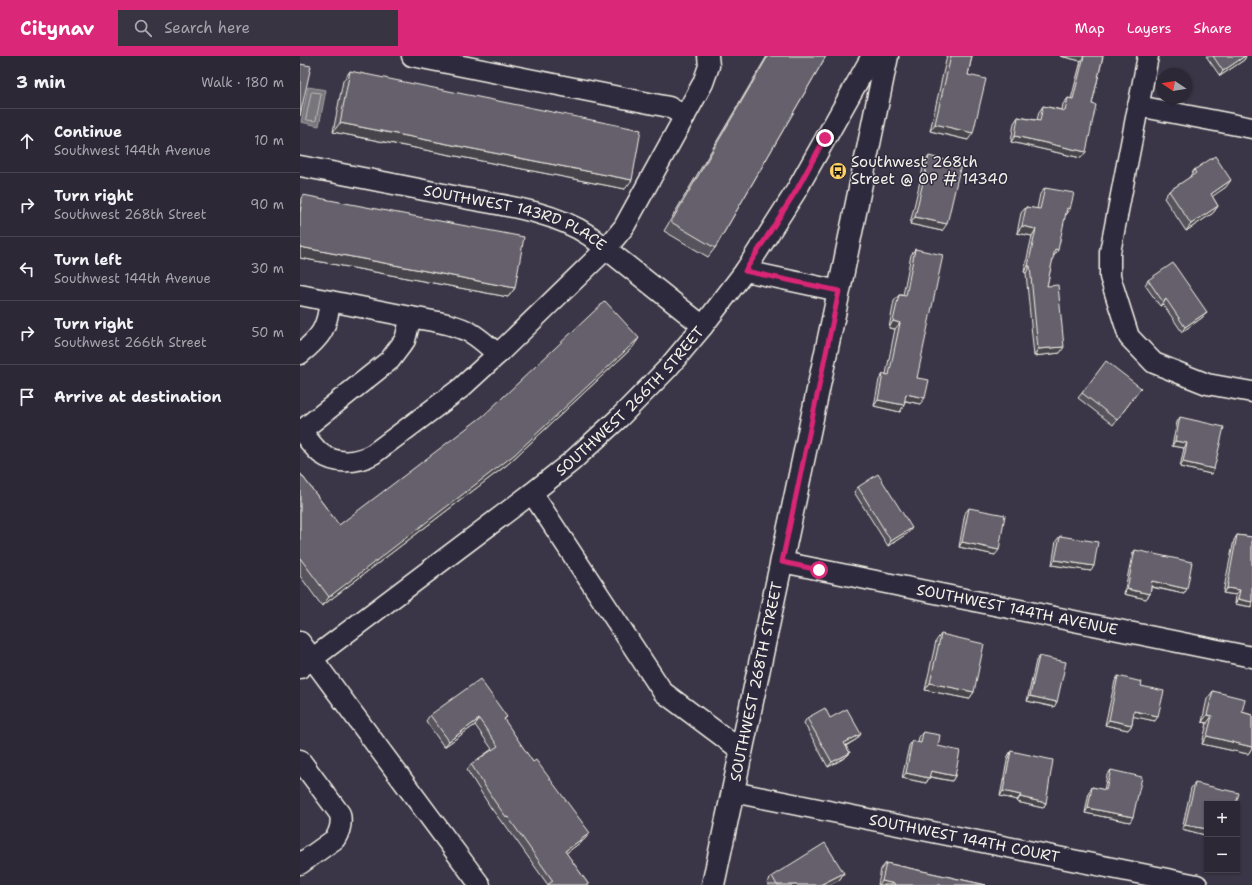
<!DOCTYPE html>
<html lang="en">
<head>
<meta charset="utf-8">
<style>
	:root { --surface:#2c2835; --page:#383441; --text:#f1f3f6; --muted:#a6a6ad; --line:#484450; --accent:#db2777 }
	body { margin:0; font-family:"Shantell Sans",sans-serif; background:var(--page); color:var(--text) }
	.controls { position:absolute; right:12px; bottom:12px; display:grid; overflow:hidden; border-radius:0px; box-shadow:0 1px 3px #0004 }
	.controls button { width:36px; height:36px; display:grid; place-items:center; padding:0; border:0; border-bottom:1px solid var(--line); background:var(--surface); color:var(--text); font:20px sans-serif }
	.compass { position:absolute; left:856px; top:12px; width:36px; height:36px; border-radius:50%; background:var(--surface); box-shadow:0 1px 3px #0004; rotate:282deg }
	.stop { position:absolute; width:12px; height:12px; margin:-9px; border:3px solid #db2777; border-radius:50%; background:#fff }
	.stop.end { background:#db2777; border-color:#fff; box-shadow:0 1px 4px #0008 }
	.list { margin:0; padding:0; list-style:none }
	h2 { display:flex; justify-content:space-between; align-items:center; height:52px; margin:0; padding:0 16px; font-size:17px }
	h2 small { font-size:13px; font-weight:400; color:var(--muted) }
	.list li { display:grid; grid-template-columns:26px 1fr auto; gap:12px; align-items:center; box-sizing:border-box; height:64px; padding:0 16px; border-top:1px solid var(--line) }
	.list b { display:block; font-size:15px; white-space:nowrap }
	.list p { margin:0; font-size:13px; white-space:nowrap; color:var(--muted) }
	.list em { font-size:13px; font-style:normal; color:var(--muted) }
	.icon { flex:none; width:22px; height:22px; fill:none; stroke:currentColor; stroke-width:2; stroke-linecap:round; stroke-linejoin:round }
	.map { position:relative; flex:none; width:952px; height:829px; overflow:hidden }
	header { display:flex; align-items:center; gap:24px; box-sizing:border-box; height:56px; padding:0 20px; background:var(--accent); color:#fff }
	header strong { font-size:19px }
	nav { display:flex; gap:22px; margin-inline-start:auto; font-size:14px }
	.search { width:280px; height:36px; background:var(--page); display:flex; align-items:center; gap:10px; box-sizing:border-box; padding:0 14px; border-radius:0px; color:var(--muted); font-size:15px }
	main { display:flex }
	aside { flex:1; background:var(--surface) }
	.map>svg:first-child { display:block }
	.water { fill:#78747b; stroke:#aaa6a7 }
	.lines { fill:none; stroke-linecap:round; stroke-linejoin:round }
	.shore { stroke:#c2bfbc; stroke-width:1 }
	.minor-casing { stroke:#f4f1e8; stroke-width:23 }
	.major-casing { stroke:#f4f1e8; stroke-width:25 }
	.minor { stroke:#2f2a3d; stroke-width:20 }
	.major { stroke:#2f2a3d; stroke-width:22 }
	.wall { fill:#57535d; stroke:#f4f1e8 }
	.shaded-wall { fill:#47444c; stroke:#f4f1e8 }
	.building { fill:#65616c; stroke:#f4f1e8 }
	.route { stroke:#db2777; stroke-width:5 }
	.labels { text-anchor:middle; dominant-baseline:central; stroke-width:3; stroke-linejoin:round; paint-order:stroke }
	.poi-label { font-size:15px; fill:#f4f1e8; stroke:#2f2a3d; text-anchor:start }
	.street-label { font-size:15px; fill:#f4f1e8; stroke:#2f2a3d }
</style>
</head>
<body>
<header>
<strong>Citynav</strong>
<div class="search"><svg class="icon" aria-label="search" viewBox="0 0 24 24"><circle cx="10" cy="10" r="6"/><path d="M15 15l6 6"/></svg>Search here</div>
<nav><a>Map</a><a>Layers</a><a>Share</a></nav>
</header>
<main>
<aside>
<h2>3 min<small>Walk · 180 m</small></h2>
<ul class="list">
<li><svg class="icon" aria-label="ahead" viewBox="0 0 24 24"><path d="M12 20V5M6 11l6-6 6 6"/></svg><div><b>Continue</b><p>Southwest 144th Avenue</p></div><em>10 m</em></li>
<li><svg class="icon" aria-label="right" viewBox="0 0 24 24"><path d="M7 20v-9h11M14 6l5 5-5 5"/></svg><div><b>Turn right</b><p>Southwest 268th Street</p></div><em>90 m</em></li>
<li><svg class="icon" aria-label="left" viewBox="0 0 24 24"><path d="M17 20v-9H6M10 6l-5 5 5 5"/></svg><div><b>Turn left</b><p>Southwest 144th Avenue</p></div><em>30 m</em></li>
<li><svg class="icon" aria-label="right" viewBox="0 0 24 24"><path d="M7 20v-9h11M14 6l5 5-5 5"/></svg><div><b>Turn right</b><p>Southwest 266th Street</p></div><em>50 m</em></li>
<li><svg class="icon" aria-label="arrive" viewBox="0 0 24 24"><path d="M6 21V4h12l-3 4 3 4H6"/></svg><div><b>Arrive at destination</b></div></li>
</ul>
</aside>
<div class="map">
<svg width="952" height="829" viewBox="0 0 952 829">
	<rect width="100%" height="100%" fill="#3b3647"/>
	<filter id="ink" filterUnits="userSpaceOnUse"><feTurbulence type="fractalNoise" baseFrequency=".025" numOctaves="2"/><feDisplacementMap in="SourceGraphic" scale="8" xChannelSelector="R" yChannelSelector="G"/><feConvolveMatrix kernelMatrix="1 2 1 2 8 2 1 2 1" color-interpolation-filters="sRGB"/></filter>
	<g filter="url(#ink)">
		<path class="water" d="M8,31L26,34L19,70L1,66Z"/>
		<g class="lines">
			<path class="shore" d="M13,36L20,37L21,39L16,64L15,65L7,64L6,62L11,37Z"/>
			<defs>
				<g id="minor">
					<path d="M112,0L369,51L385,60"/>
					<path d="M848,0L810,196V221L829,281L854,307L907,328L952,336"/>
					<path d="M838,50L952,72"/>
					<path id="s1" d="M0,110C53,120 105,130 158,141C202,149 253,155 290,180L403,270"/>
					<path d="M445,215L539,235"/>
					<path d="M0,239L111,261"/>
					<path d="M0,298C21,281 27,273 30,245"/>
					<path d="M0,373C6,381 13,391 20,397C36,409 57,407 73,398L161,332L198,298L306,193L324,171L403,27L409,10L408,0"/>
					<path d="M1,375L90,304L105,284L111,261C131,265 153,267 171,277C181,283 189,291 198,298"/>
					<path d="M232,437L363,636L442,695"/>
					<path id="s2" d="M482,506L952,601"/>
					<path d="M0,586L180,829"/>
					<path id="s3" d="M0,612L232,437L271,406L319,362L367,313L403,270L445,215L496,135L572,0"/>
					<path d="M0,704L40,758C42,767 40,775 35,783L0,808"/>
					<path id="s4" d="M433,736L897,829"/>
				</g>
				<g id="major">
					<path id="s5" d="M413,829L539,235L587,0"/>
				</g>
			</defs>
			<use href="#minor" class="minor-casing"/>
			<use href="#major" class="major-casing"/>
			<use href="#minor" class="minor"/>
			<use href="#major" class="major"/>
		</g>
		<g class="wall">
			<path d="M467,0H526L415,192L408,201L364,175Z"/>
			<path d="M647,0H672L668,19V84L630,75Z"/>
			<path d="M760,0H803L792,48L781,102L711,86L714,67L718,61L737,64L739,56L743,50L762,54L763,48L768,42L771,43L781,5Z"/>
			<path d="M906,0H946L944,4L920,20Z"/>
			<path d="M50,15L325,133L33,76L43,25Z"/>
			<path d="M629,100L642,175L610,168L624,108Z"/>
			<path d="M894,114L926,131L912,140L918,150L913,157L886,175L864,142L869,135L889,122Z"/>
			<path d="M745,132L770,153L766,159H765L753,200L747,230L760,297L734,300L726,217L724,216L732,180L717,177L721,157L726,151L737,153L740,138Z"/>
			<path d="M3,139L215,232L208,241L0,202V144Z"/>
			<path d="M615,193L617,322L620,348L605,345L604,349L600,356L574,350L579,324L583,318H586L595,273L589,272L594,245L599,239H603L611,199Z"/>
			<path d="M848,224L907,256L903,261L882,276L863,248L860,250L845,229Z"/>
			<path d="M333,291L208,408L22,550L0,520V417L39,469Z"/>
			<path d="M841,332L813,369L778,342L782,337Z"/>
			<path d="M880,361L914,413L911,418L880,411L884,392L872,390L877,366Z"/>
			<path d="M558,431L608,477L588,490L554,436Z"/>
			<path d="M669,452L695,499L659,491L665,457Z"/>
			<path d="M937,479L952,481V551L935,548L936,539L923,537L934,484Z"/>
			<path d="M760,480L791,515L752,509L756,485Z"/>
			<path d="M835,494L884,538L851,531L850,538L846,543L824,538L832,499Z"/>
			<path d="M641,578L674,636L669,643L625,634L636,585Z"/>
			<path d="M739,600L754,651L727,645L736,605Z"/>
			<path d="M818,620L841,630L855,665L833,660L832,669L828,674L805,669L815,625Z"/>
			<path d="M913,635L942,656L952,659V692L948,698L902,688L907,667L902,666L907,643Z"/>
			<path d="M130,659L207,661L204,664L285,783L266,797L289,829H248L204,767L203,768L191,752L167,714L171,708L192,693L175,669L144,691L126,665Z"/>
			<path d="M507,662H530L557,683L546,690L550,697L546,701L528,711L504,667Z"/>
			<path d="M623,676L638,690L655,720L652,725L630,721L626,727L602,722L609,690L612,685L618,687L619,681Z"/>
			<path d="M711,695L746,747L743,752L717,746V744L700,740L708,700Z"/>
			<path d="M811,714L830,766L785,757L789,736L792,731L804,734L807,719Z"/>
			<path d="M895,727L907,748V775L905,779L882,773L891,732Z"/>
			<path d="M586,807L686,829H578L581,813Z"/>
			<path d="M544,817L539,824L529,829H468L467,827L472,820Z"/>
		</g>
		<g class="shaded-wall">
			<path d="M760,0H784L781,5Z"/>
			<path d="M945,0H946L944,4L920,20L923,15Z"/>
			<path d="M40,67L332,124L325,133L33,76Z"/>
			<path d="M635,68L673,77L668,84L630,75Z"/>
			<path d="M715,80L786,96L781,102L711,86Z"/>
			<path d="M931,124L926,131L906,145L911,138Z"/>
			<path d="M918,150L913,157L886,175L891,168Z"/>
			<path d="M767,152L770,153L766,159L762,158Z"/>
			<path d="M615,161L647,168L642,175L610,168Z"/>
			<path d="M722,170L736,173L732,180L717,177Z"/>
			<path d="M0,191L215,232L208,241L0,202Z"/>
			<path d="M755,193L758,194L754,200L750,199Z"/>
			<path d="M728,210H730L726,217L724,216Z"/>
			<path d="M866,243L863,248L860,250L863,246Z"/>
			<path d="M907,256L903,261L882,276L885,271Z"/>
			<path d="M593,265L600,267L595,273L589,272Z"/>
			<path d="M339,282L333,291L208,408L22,550L29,541Z"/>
			<path d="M764,291L760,297L734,300L738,293Z"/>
			<path d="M606,338L625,342L620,348L602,344Z"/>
			<path d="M578,344L604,349L600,356L574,350Z"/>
			<path d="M875,385L887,387L884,392L872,390Z"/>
			<path d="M883,406L914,413L911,418L880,411Z"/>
			<path d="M612,472L608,477L588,490L591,485Z"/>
			<path d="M662,486L699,494L695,499L659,491Z"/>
			<path d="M755,504L794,510L791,515L752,509Z"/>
			<path d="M852,525L887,533L884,538L849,530Z"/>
			<path d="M927,532L940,534L936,539L923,537Z"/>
			<path d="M827,533L850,538L846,543L824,538Z"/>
			<path d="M938,543L952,546V551L935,548Z"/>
			<path d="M630,627L674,636L669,643L625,634Z"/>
			<path d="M730,640L757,646L754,651L727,645Z"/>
			<path d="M834,655L858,660L855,665L831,660Z"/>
			<path d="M907,659L912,660L907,667L902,666Z"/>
			<path d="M179,663L175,669L144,691L149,685Z"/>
			<path d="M809,664L832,669L828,674L805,669Z"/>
			<path d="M561,678L557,683L541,692L544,687Z"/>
			<path d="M907,680L952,691V692L948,698L902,688Z"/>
			<path d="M550,697L546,701L528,711L532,706Z"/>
			<path d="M631,715L655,720L652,725L627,720Z"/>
			<path d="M606,717L629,722L626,727L602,722Z"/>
			<path d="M703,735L721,739L717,744L700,740Z"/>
			<path d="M720,741L746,747L743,752L717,746Z"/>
			<path d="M788,752L833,761L830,766L785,757Z"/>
			<path d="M885,769L907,773V775L905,779L882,773Z"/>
			<path d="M290,777L285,783L261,801L265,795Z"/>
			<path d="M544,817L539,824L529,829H520Z"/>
			<path d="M582,825L595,828L594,829H579Z"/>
		</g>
		<g class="building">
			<path d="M468,0H526L415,192L371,166Z"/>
			<path d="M651,0H672L668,19L686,23L673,77L635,68Z"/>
			<path d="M784,0H803L792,48L796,49L786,96L715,80L718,61L740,65L743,50L765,55L768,42L773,43Z"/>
			<path d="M913,0H945L923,15Z"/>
			<path d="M0,8L11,10L0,60Z"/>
			<path d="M50,15L341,74L332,124L40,67Z"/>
			<path d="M629,100L661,108L647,168L615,161Z"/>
			<path d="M915,100L931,124L911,138L918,150L891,168L869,135L896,117L894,114Z"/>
			<path d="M745,132L774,137L770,153L767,152L758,194L755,193L747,230L758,229L764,291L738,293L730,210H728L736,173L722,170L726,151L740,153Z"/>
			<path d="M3,139L224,181L215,232L0,191V157Z"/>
			<path d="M615,193L643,199L617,322L629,324L625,342L606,338L604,349L578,344L583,318L589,319L600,267L593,265L599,239L606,240Z"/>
			<path d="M873,207L907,256L885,271L866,243L863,246L848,224Z"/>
			<path d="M305,245L339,282L214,399L29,541L0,502V417L39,469L184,359Z"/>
			<path d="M806,305L841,332L817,364L782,337Z"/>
			<path d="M880,361L924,371L914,413L883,406L887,387L875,385Z"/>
			<path d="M578,418L612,472L591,485L558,431Z"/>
			<path d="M669,452L705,459L699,494L662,486Z"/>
			<path d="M937,479L952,481V546L938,543L940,534L927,532Z"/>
			<path d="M760,480L798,486L794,510L755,504Z"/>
			<path d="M835,494L892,506L887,533L852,525L850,538L827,533Z"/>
			<path d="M641,578L684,588L674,636L630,627Z"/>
			<path d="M739,600L766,606L757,646L730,640Z"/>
			<path d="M818,620L842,626L841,630L864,635L858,660L834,655L832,669L809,664Z"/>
			<path d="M180,623L207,661L204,663L233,706L236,704L290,777L265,795L289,829H247L253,825L208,761L207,762L195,746L171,708L198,690L179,663L149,685L130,659Z"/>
			<path d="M913,635L945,643L942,656L952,659V691L907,680L912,660L907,659Z"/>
			<path d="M525,652L530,662L547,653L561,678L544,687L550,697L532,706L507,662Z"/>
			<path d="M623,676L640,679L638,690L660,695L655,720L631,715L629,722L606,717L612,685L621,687Z"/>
			<path d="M711,695L753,704L746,747L720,741L721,739L703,735Z"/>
			<path d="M811,714L842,721L833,761L788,752L792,731L806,734Z"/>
			<path d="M895,727L939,737L936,748H907V773L885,769Z"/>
			<path d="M525,787L544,817L520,829H477L472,820Z"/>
			<path d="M586,807L686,829H594L595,828L582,825Z"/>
		</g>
	</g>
	<g class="lines" filter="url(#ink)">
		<path class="route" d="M519,514L482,506L539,235L445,215L496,135L525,82"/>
	</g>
	<defs>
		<symbol id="bus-disc" viewBox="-11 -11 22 22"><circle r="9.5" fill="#ffd166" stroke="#2f2a3d"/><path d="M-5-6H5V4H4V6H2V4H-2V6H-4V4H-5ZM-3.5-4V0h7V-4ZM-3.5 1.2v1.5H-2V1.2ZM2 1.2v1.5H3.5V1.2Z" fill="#111"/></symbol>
	</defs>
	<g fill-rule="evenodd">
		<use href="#bus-disc" x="528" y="105" width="20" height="20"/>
	</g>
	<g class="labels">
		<g class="poi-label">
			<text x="551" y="106">Southwest 268th<tspan x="551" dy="17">Street @ OP # 14340</tspan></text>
		</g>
		<g class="street-label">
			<text stroke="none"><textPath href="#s1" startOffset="222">SOUTHWEST 143RD PLACE</textPath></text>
			<text stroke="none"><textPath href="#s3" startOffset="425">SOUTHWEST 266TH STREET</textPath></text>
			<text stroke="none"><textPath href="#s2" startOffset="240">SOUTHWEST 144TH AVENUE</textPath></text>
			<text stroke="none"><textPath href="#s5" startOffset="208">SOUTHWEST 268TH STREET</textPath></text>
			<text stroke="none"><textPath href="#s4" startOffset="236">SOUTHWEST 144TH COURT</textPath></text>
		</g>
	</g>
</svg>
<div class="controls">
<button>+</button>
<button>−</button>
</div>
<svg class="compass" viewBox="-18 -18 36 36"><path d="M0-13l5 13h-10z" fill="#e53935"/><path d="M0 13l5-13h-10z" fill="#a6a6ad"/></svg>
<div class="stop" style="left:519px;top:514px"></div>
<div class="stop end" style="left:525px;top:82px"></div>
</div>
</main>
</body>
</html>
